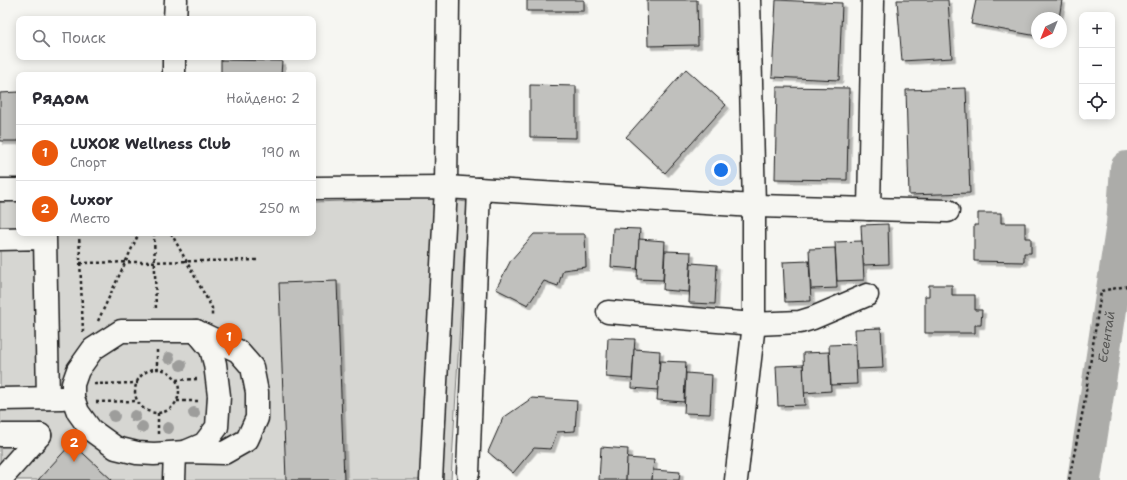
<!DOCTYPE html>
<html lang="ru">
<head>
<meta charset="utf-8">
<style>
	:root { --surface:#fff; --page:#f7f7f7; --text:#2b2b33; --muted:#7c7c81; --line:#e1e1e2; --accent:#ea580c }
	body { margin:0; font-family:"Shantell Sans",sans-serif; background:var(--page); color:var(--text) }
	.controls { position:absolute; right:12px; top:12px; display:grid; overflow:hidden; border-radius:8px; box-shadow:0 2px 10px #0003 }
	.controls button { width:36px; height:36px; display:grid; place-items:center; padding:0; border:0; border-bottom:1px solid var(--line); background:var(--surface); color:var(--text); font:20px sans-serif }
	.compass { position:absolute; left:1031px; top:12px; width:36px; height:36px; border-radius:50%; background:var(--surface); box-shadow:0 2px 10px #0003; rotate:223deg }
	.you { position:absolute; left:721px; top:170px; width:14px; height:14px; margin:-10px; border:3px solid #fff; border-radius:50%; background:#1a73e8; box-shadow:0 0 0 6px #1a73e833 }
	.badge { display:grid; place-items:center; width:26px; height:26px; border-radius:50%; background:var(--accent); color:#fff; font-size:13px; font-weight:700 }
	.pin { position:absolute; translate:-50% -33px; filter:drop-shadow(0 1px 2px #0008) }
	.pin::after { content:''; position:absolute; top:21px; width:14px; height:12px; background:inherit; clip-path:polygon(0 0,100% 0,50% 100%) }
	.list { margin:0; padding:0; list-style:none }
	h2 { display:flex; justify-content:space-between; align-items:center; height:52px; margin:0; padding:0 16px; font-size:17px }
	h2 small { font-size:13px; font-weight:400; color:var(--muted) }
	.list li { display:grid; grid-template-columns:26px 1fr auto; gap:12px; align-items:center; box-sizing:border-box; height:56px; padding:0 16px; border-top:1px solid var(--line) }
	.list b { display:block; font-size:15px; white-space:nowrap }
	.list p { margin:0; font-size:13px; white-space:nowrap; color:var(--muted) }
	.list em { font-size:13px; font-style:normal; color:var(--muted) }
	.icon { flex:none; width:22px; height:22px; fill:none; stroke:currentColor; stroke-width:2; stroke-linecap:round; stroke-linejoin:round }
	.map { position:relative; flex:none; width:1127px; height:480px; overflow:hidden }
	.search { position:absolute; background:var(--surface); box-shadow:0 2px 10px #0003; left:16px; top:16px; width:300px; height:44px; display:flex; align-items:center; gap:10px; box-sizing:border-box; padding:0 14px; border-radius:8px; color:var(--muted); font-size:15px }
	.panel { position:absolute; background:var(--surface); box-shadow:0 2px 10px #0003; left:16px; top:72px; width:300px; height:164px; border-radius:8px }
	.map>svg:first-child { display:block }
	.green { fill:#d6d6d2; stroke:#797977 }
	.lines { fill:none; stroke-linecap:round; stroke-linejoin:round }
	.river { stroke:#acaca9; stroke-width:34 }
	.building { fill:#c0c0bd; stroke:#1c1c1c; filter:url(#shadow) }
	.minor-casing { stroke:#1c1c1c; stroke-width:25 }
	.path { stroke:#1c1c1c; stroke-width:2.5; stroke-dasharray:3 3; stroke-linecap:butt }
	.minor { stroke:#f6f6f2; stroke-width:22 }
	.tree { fill:#9d9d9b }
	.labels { text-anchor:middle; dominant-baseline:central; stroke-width:3; stroke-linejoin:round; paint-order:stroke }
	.water-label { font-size:13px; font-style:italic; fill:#565654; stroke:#f6f6f2 }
</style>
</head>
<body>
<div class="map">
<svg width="1127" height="480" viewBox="0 0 1127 480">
	<defs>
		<filter id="shadow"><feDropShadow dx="3.5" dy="3.5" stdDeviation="0" flood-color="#0004"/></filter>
	</defs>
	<rect width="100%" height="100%" fill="#f6f6f2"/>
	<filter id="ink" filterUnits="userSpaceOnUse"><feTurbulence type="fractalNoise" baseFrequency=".025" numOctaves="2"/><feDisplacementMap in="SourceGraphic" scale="8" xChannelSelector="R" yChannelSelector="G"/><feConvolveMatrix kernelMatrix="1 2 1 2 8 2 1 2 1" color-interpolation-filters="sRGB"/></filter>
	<g filter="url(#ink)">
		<path class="green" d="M435,198L467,202L451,480H0V202L19,201V233H313V202Z"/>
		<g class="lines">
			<path class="river" id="s1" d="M1084,480L1123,224L1127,168"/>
		</g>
		<g class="building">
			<rect x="527" y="0" width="57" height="11"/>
			<path d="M647,0H697L698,45L648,46Z"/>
			<path d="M776,0L842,3L839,80L772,77Z"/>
			<path d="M897,0H948L952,58L902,61Z"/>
			<path d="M976,0H1062L1059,18H1037V36L971,24Z"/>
			<path d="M221,60L282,61L281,75H221Z"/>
			<path d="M686,69L726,105L665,173L626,137Z"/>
			<path d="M530,85L576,86V138L530,137Z"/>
			<path d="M777,87L849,88L847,180L775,179Z"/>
			<path d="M966,88L970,193L909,195L906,90Z"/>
			<path d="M19,92V141H0V93Z"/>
			<path d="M978,213H1001V223H1025V238H1031V253H1024V262L974,261V225H978Z"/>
			<path d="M888,224L889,264L863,265L861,225Z"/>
			<path d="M613,228L640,229L637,269L611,267Z"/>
			<path d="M534,234H585L586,267L563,270L558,286L544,281L528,305L496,289L511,260Z"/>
			<path d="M639,239L665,241L663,280L637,279Z"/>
			<path d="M862,241L864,280L837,281L835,242Z"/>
			<path d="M835,248L837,288L811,289L809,249Z"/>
			<path d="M665,251L691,252L689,292L663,290Z"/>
			<path d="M809,261L811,301L785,302L783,262Z"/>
			<path d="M691,263L717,265L715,304L689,303Z"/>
			<path d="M337,281L344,480H286L279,283Z"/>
			<path d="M929,285H952V295H975V310H982L981,325H975V333H925V296H929Z"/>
			<path d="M881,328L883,368L857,369L855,329Z"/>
			<path d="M608,338L635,339L632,379L606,377Z"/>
			<path d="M855,344L857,384L831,385L829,345Z"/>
			<path d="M634,349L660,351L658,390L632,388Z"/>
			<path d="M829,352L831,391L804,393L803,353Z"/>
			<path d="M660,361L686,362L684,402L657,400Z"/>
			<path d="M803,365L805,405L778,406L776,366Z"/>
			<path d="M686,373L712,375L710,414L684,413Z"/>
			<path d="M532,398L577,401L575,431L557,432L551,449L534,448L513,473L488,452L503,418Z"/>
			<path d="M72,443L112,480H38Z"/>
			<path d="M601,447L628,449L626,480H599Z"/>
			<path d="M627,458L654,460L652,480H626Z"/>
			<path d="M653,470L680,472L679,480H652Z"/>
		</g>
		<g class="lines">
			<defs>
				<g id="minor">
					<path d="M175,19L176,0"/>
					<path d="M174,75V57"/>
					<path d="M313,188L446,187L754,206L948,211"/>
					<path d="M0,190H19"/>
					<path d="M869,209L873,0"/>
					<path d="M0,239L45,238L48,398"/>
					<path d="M608,312L754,324L800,322L813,318L867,295"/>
					<path d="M121,331H196L238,351L252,367L257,392V418L247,440L224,453L185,452L154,454L137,453L116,448L91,430L78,412L73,398V384L78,370L93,349Z"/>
					<path d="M0,399L62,398"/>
					<path d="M0,435H40"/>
					<path d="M185,452L204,444L217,427L219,396L215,364L211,349L196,331"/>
					<path d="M468,473L479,189"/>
					<path d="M0,480L40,435"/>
					<path d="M174,480L175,453"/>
					<path d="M431,480L446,187L448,0"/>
					<path d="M736,480L754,324V206L749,0"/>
				</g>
			</defs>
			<use href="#minor" class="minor-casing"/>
			<g class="path">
				<path d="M79,233L83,332"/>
				<path d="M154,233L156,311"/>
				<path d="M171,233L212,308V316"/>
				<path d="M80,263L259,260"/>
				<path d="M98,321L139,233"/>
				<path d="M157,350V369"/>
				<circle cx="157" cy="391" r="22"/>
				<path d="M176,380L198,379"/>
				<path d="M94,384L138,383"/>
				<path d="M177,401H199"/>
				<path d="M96,402L138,401"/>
				<path d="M158,413V435"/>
				<path d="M1069,480L1084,405L1101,291L1127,286"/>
			</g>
			<use href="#minor" class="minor"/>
		</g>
		<g class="tree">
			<circle cx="169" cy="358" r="6"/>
			<circle cx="181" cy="365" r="6"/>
			<circle cx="194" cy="413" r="6"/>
			<circle cx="114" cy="416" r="6"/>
			<circle cx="135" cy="416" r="6"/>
			<circle cx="142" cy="427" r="6"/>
			<circle cx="168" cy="428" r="6"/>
		</g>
	</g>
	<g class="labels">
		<g class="water-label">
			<text stroke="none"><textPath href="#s1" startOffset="145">Есентай</textPath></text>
		</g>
	</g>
</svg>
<div class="controls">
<button>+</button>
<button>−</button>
<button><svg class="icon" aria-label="locate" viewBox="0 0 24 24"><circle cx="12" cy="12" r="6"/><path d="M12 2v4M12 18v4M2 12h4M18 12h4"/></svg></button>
</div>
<svg class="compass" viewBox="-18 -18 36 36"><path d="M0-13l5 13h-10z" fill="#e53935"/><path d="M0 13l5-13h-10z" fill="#7c7c81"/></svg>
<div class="you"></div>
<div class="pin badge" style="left:229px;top:356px">1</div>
<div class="pin badge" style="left:74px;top:462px">2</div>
<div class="search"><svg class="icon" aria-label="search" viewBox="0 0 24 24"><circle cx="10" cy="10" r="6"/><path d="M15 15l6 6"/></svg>Поиск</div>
<section class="panel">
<h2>Рядом<small>Найдено: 2</small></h2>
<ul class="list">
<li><span class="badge">1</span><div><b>LUXOR Wellness Club</b><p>Спорт</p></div><em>190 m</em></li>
<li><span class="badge">2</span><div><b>Luxor</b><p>Место</p></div><em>250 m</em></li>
</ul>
</section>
</div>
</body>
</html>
